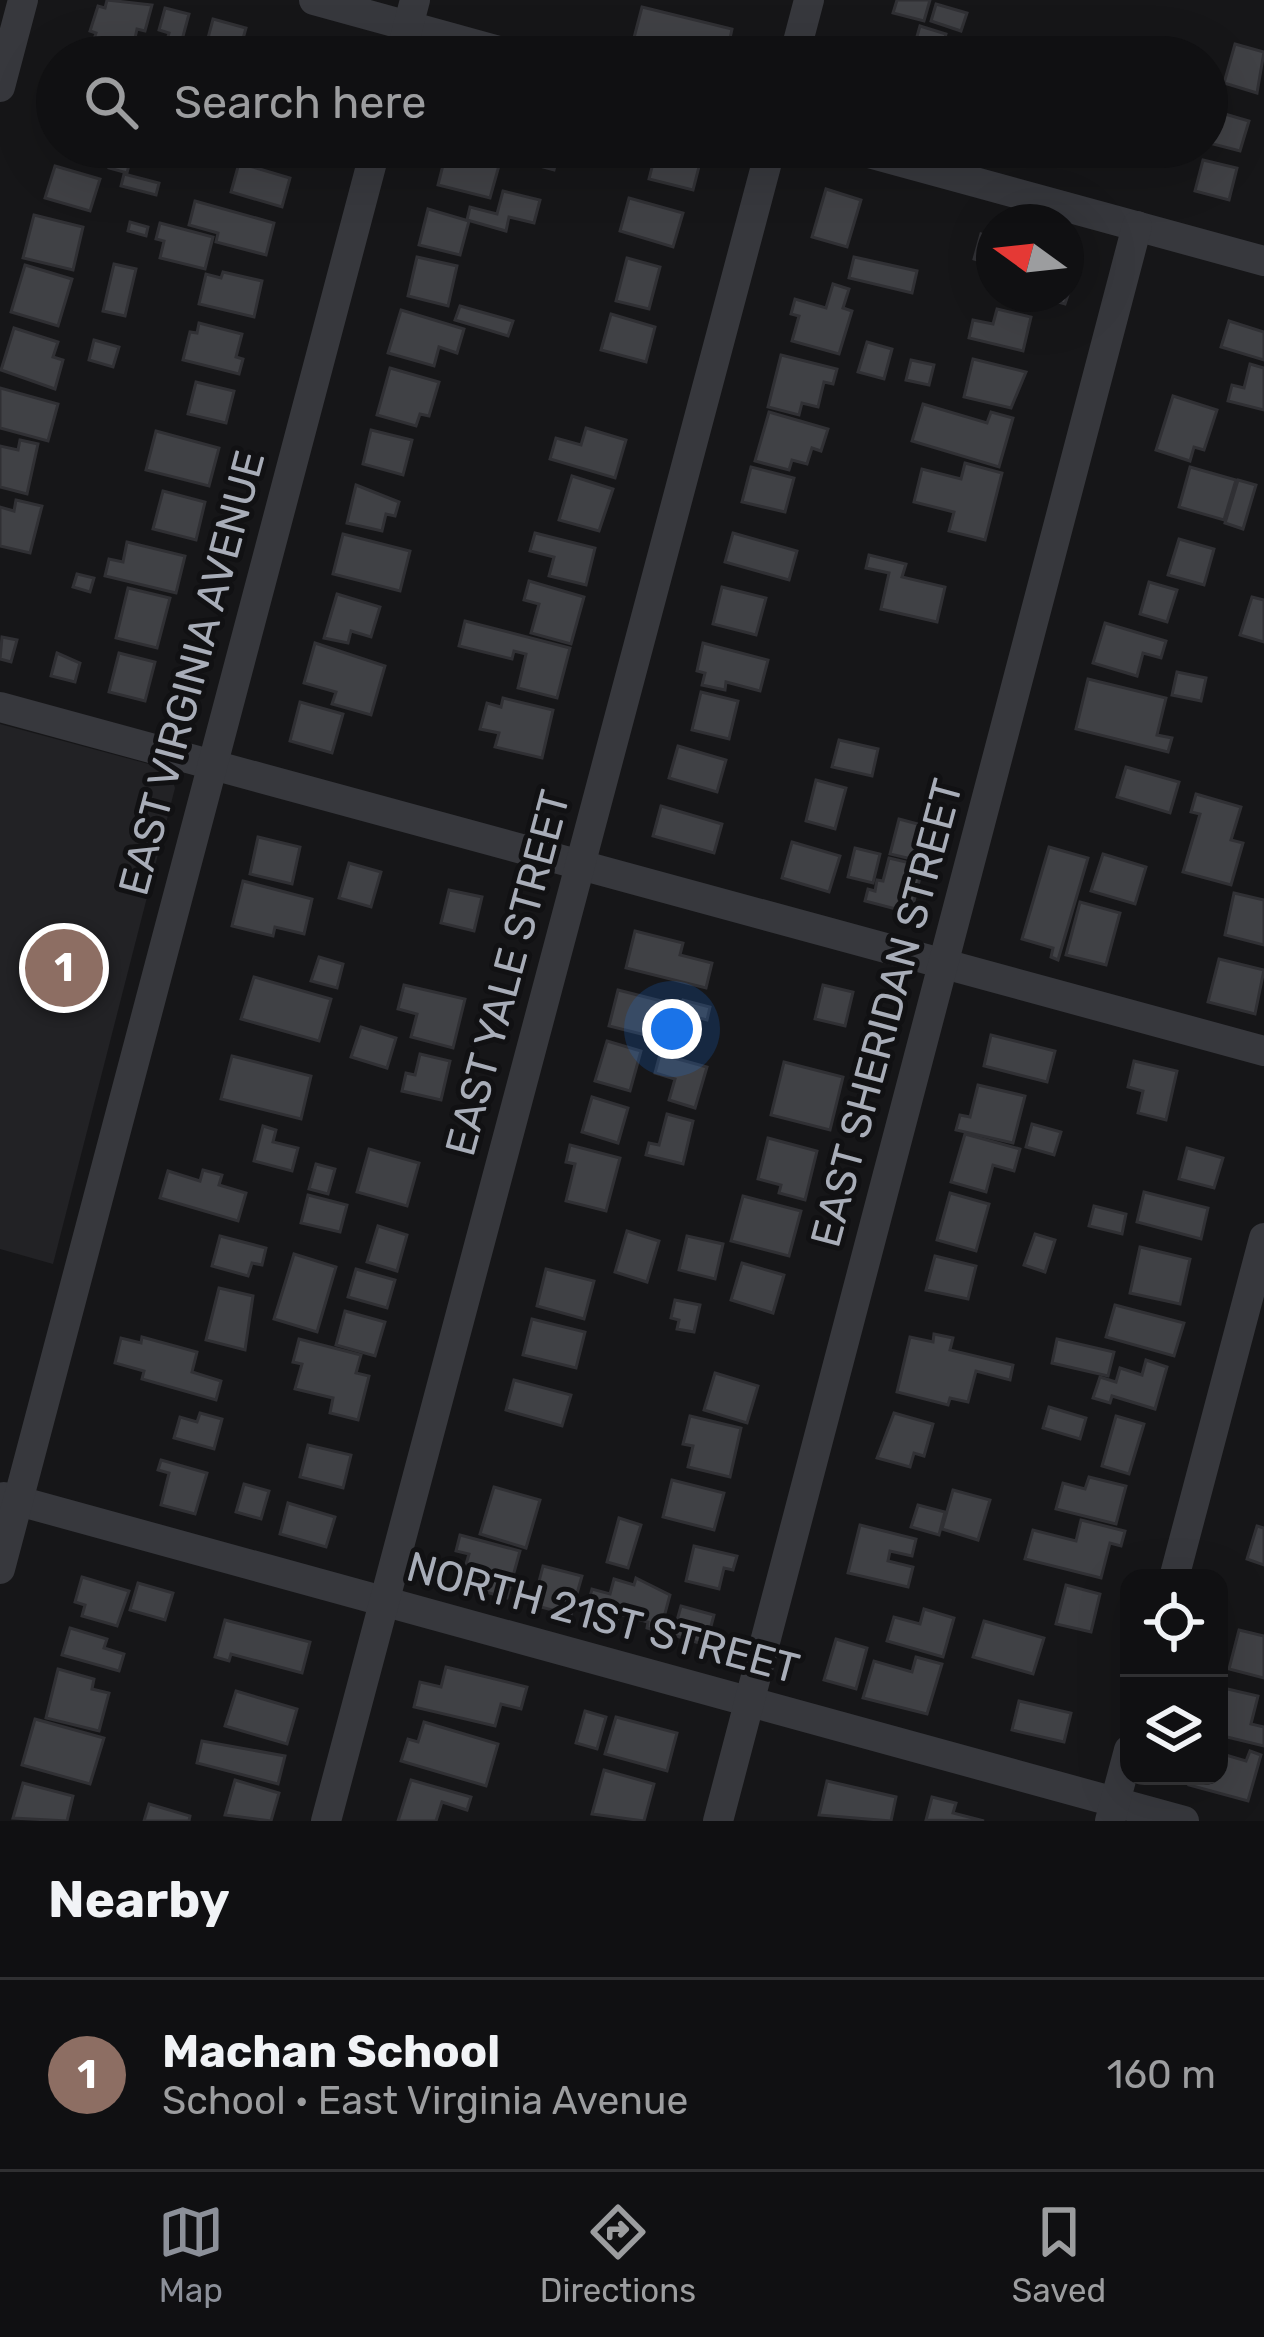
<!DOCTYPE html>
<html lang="en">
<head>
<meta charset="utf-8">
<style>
	:root { --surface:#101012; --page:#1e1e20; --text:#f1f3f6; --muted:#9c9d9f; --line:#303032; --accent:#8c9099 }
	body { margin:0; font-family:Rubik,sans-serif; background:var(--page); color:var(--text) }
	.controls { position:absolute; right:36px; bottom:36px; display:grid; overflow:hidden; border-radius:24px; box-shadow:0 12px 48px #0002 }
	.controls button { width:108px; height:108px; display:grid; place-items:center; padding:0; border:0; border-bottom:3px solid var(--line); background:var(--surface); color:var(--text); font:60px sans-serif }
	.compass { position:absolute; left:976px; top:204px; width:108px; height:108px; border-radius:50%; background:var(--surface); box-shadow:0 12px 48px #0002; rotate:285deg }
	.you { position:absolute; left:672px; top:1029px; width:42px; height:42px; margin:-30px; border:9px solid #fff; border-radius:50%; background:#1a73e8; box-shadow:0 0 0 18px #1a73e833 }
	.badge { display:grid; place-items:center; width:78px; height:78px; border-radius:50%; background:var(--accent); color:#fff; font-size:39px; font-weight:700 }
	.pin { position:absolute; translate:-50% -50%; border:6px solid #fff; box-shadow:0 3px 12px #0006 }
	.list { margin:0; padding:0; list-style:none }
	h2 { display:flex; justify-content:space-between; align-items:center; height:156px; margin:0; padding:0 48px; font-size:51px }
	h2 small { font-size:39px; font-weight:400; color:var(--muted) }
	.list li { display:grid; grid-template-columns:78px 1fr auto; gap:36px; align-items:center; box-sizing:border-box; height:192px; padding:0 48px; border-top:3px solid var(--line) }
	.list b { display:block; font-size:45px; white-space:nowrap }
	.list p { margin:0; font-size:39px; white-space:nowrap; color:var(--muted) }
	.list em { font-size:39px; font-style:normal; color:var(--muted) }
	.icon { flex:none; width:66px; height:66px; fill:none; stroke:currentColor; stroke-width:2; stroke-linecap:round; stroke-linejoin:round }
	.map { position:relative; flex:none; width:1264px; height:1821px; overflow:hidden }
	.search { position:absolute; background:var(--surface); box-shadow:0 12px 48px #0002; left:36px; right:36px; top:36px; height:132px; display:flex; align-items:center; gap:30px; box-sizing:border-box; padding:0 42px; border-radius:66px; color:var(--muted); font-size:45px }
	.sheet { height:348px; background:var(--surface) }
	nav { display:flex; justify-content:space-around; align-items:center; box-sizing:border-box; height:168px; border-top:3px solid var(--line); background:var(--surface); font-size:33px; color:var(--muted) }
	nav a { display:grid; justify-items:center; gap:6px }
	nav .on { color:var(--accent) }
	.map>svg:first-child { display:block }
	.built { fill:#222225 }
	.building { fill:#404145; stroke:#303034; stroke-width:3 }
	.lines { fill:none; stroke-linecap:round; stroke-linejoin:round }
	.minor { stroke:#37383d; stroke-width:30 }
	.labels { text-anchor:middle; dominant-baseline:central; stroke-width:10; stroke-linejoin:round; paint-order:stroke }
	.street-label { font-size:42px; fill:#a8adb8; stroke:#111113 }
</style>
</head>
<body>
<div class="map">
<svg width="1264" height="1821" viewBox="0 0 1264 1821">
	<rect width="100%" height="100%" fill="#161618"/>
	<path class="built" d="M0,724L156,766L171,776L175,788L53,1264L0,1249Z"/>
	<g class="building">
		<path d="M107,0L152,5L145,31L137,29L134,43L120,39L117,49L93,43L96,33L90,31L98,6L105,8Z"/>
		<path d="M897,0H930L924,21L893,13Z"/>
		<path d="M936,4L967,13L961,31L931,21Z"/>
		<path d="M642,7L732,29L726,57L630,53Z"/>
		<path d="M165,8L189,14L181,44L167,40L169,33L159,30Z"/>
		<path d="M213,19L246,28L238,57H203Z"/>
		<path d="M920,26L946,34L940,55L947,57H911Z"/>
		<path d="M991,38L1026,46L1024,57H986Z"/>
		<path d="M285,41L320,50L319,57H281Z"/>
		<path d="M87,43L132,56V57H83Z"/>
		<path d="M1235,44L1264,52L1257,93L1224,83Z"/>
		<path d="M1218,112L1249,121L1240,151L1209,143Z"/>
		<path d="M65,147H106L103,158Z"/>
		<path d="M532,147H560L554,170L528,163Z"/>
		<path d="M646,147L702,155L693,190L649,179L652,167L642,164Z"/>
		<path d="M447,149L500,162L490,198L438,185Z"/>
		<path d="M112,156L130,161L127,173L109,168Z"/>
		<path d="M1203,160L1237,168L1229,200L1195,191Z"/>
		<path d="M239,163L290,178L282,207L231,192Z"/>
		<path d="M55,166L100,179L90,211L45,198Z"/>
		<path d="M124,174L159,183L156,195L121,186Z"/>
		<path d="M826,189L861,200L847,247L812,237Z"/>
		<path d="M503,191L540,200L534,223L509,217L506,231L467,220L470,207L497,214Z"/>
		<path d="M629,198L683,213L673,247L620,231Z"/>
		<path d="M195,201L274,223L266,255L216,242L218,233L189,225Z"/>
		<path d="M428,209L469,221L460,255L419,245Z"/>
		<path d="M34,215L83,227L73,270L23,258Z"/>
		<path d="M130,222L148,227L146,236L128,231Z"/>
		<path d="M160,223L213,237L205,269L160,258L164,241L156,239Z"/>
		<path d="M981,234L994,238V284L989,282L994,265L974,259Z"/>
		<path d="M417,257L457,266L448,306L408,296Z"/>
		<path d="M854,257L917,271L912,293L849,278Z"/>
		<path d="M627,258L660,267L649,309L616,301Z"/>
		<path d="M114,264L136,269L125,316L103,311Z"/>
		<path d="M25,265L72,279L58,326L11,312Z"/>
		<path d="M223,272L262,281L254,317L199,304L206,274L221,278Z"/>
		<path d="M833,284L849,289L843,308L852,311L839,354L792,341L799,316L791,314L795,299L826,308Z"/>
		<path d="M1066,284L1071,286L1065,304L1030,294H1066Z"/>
		<path d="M460,306L513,321L508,336L455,320Z"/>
		<path d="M997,309L1031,317L1023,351L969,338L973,320L993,324Z"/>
		<path d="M401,310L464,329L457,353L439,347L434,366L388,353Z"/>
		<path d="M611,314L655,327L646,362L601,350Z"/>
		<path d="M1229,321L1264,332V360L1221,347Z"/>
		<path d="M199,323L242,334L236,357L243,359L239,374L183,360L190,332L197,333Z"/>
		<path d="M14,328L58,342L53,357L63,360L55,389L1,370Z"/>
		<path d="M94,340L119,347L113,367L89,360Z"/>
		<path d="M867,342L892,349L884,379L858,372Z"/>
		<path d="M781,355L837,369L833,384L824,382L818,407L802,403L799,415L768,407Z"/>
		<path d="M973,359L1026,372L1011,408L964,397Z"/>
		<path d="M911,360L934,365L929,385L906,380Z"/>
		<path d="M1250,364L1264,368V410L1228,401L1232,385L1244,388Z"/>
		<path d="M390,368L439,382L429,416L420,414L416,426L377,415Z"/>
		<path d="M196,382L234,391L226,423L188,414Z"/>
		<path d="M0,388L58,404L48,441L0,428Z"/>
		<path d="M1173,396L1217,410L1204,450L1194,447L1190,461L1156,450Z"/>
		<path d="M923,404L987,423L991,412L1013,418L999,467L912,441Z"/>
		<path d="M769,412L828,429L821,451L812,448L807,464L792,460L789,470L755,461Z"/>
		<path d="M586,428L626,440L615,478L550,459L556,438L581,445Z"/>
		<path d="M371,430L412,440L403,475L363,464Z"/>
		<path d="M156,431L219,448L209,486L146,470Z"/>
		<path d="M20,440L38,444L27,494L0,487V446L18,450Z"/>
		<path d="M965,463L1002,473L985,540L949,531L954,512L914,502L922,469L961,479Z"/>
		<path d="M751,467L794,478L785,512L742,502Z"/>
		<path d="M1190,467L1236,480L1224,520L1179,507Z"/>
		<path d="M572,476L613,489L599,531L559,520Z"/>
		<path d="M1238,480L1256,485L1243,529L1225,523Z"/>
		<path d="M356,485L399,502L395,516L386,514L382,531L347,523Z"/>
		<path d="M163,491L205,502L196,540L153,529Z"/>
		<path d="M16,500L42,506L30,553L0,546V507L14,511Z"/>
		<path d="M535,533L595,548L586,585L549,576L554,557L530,551Z"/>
		<path d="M733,533L797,551L789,580L725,562Z"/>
		<path d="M343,534L410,551L400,591L333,574Z"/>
		<path d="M1179,539L1214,549L1204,585L1168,575Z"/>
		<path d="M127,542L185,556L176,593L105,576L109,559L123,562Z"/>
		<path d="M869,555L906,564L902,577L945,587L937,622L881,609L889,573L866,568Z"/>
		<path d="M77,574L94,578L90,592L73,587Z"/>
		<path d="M529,581L584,597L571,644L531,633L539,604L524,600Z"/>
		<path d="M1149,582L1177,590L1167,622L1140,614Z"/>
		<path d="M722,587L766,598L756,635L713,624Z"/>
		<path d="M128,588L170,598L157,648L116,638Z"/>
		<path d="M337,594L380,607L371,637L351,631L348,643L324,638Z"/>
		<path d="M1252,597L1264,600V642L1240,635Z"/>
		<path d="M465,621L570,648L557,698L518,688L526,654L514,651L512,659L459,646Z"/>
		<path d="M1105,623L1166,641L1161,658L1143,653L1137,676L1093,663Z"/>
		<path d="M2,637L17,640L11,662L0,659Z"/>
		<path d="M315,643L385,666L371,715L332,704L336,692L304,683Z"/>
		<path d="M703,643L768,660L760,691L726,682L725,690L702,685L705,673L697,671Z"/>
		<path d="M57,653L80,663L75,682L51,676Z"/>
		<path d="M119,653L155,662L145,701L109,692Z"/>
		<path d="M1177,672L1206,678L1201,701L1172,695Z"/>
		<path d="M1088,679L1166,698L1157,735L1172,738L1168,752L1076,729Z"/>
		<path d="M701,692L738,701L729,739L692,730Z"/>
		<path d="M503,698L553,710L542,758L495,747L499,733L480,729L487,703L501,707Z"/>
		<path d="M300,702L343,714L332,753L290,741Z"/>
		<path d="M839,740L878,749L872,776L832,767Z"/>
		<path d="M678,746L726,760L717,792L669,778Z"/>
		<path d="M1126,767L1179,782L1170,813L1117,797Z"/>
		<path d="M816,780L846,788L835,829L806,821Z"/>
		<path d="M1196,794L1241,807L1231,840L1243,843L1231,885L1183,872L1200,814L1191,812Z"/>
		<path d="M661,806L722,824L714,853L653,836Z"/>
		<path d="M899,819L933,828L924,862L890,854Z"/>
		<path d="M258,837L300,847L292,884L250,874Z"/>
		<path d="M792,842L840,856L829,892L782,878Z"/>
		<path d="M1049,847L1088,858L1058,960L1051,957L1053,948L1022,939Z"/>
		<path d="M855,848L880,854L873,883L848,877Z"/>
		<path d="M1103,854L1146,867L1135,904L1091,891Z"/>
		<path d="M889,858L923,866L911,913L865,901L868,889L875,891L877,880L883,881Z"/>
		<path d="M349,863L381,872L371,907L339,898Z"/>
		<path d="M243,881L312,899L304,934L275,927L273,936L232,926Z"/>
		<path d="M449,890L482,897L474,931L441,923Z"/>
		<path d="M1234,893L1264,900V945L1225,935Z"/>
		<path d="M1080,902L1120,913L1106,965L1066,955Z"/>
		<path d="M635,931L683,943L680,955L712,963L706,988L626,968Z"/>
		<path d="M319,957L343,964L337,988L311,981Z"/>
		<path d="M1219,959L1264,970L1255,1014L1208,1002Z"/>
		<path d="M254,977L331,999L319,1041L241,1019Z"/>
		<path d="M404,985L465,999L453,1048L411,1037L417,1014L398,1009Z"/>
		<path d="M823,985L853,992L845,1026L815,1019Z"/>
		<path d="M618,990L681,1006L683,1000L710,1007L707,1020L680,1013L673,1042L609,1026Z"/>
		<path d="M361,1027L396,1038L387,1068L351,1057Z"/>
		<path d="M991,1035L1055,1051L1047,1082L984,1066Z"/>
		<path d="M607,1041L641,1051L630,1091L595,1081Z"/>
		<path d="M420,1054L450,1061L441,1100L402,1091L406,1073L415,1075Z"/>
		<path d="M660,1054L707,1067L695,1108L669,1100L675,1079L655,1073Z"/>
		<path d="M232,1056L311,1076L301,1119L221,1099Z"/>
		<path d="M1134,1061L1177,1071L1166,1120L1138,1113L1143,1091L1128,1087Z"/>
		<path d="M784,1062L843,1077L830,1130L771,1115Z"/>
		<path d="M978,1085L1025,1096L1013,1143L956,1130L960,1115L970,1117Z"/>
		<path d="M592,1097L628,1108L618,1143L582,1132Z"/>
		<path d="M667,1114L693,1121L683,1164L646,1155L649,1143L659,1145Z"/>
		<path d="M1032,1124L1061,1132L1054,1155L1026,1147Z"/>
		<path d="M263,1126L276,1130L273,1142L298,1148L292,1171L254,1161Z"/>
		<path d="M965,1134L1020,1149L1014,1171L993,1165L986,1192L951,1182Z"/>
		<path d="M768,1138L817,1151L805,1200L779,1193L781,1185L758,1179Z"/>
		<path d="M570,1145L620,1158L606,1211L566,1201L575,1164L566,1162Z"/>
		<path d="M1187,1148L1223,1158L1214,1188L1179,1179Z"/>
		<path d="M369,1149L419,1163L407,1206L357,1192Z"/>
		<path d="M316,1164L335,1169L328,1194L309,1189Z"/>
		<path d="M203,1170L222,1175L219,1185L246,1193L238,1221L160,1198L168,1171L200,1181Z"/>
		<path d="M1144,1192L1208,1208L1201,1239L1137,1222Z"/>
		<path d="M950,1193L989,1204L976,1251L937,1240Z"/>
		<path d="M308,1195L347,1205L340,1232L301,1223Z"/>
		<path d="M743,1196L801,1211L789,1256L731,1241Z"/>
		<path d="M1094,1206L1126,1214L1122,1234L1089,1226Z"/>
		<path d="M378,1226L407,1235L397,1271L367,1262Z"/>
		<path d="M627,1231L659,1241L647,1282L615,1272Z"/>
		<path d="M1035,1234L1055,1240L1045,1272L1024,1265Z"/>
		<path d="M220,1236L266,1248L262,1265L252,1263L248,1276L212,1266Z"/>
		<path d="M687,1236L723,1244L715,1279L679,1270Z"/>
		<path d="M1140,1247L1190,1259L1180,1304L1130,1293Z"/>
		<path d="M294,1254L336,1267L317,1332L274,1319Z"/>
		<path d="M935,1256L976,1266L968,1299L926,1290Z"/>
		<path d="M742,1263L784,1275L773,1313L731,1300Z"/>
		<path d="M356,1269L395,1280L387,1308L348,1297Z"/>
		<path d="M546,1269L594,1281L584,1319L537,1306Z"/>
		<path d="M219,1288L253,1296L245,1350L206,1340Z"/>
		<path d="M675,1300L700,1305L694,1332L677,1329L679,1320L671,1318Z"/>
		<path d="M1115,1305L1184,1323L1174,1356L1106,1337Z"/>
		<path d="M345,1311L385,1322L375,1356L336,1345Z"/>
		<path d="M532,1319L585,1332L576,1368L523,1355Z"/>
		<path d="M934,1334L953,1338L950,1350L1013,1365L1010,1380L976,1371L968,1402L950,1398L948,1405L897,1392L910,1337L933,1342Z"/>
		<path d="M142,1337L197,1352L192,1372L221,1381L216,1400L142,1379L144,1371L115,1363L121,1338L141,1343Z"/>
		<path d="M299,1339L361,1355L356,1373L369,1376L358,1420L330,1413L333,1398L295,1389L302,1364L293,1362Z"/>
		<path d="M1057,1339L1114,1352L1108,1376L1052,1363Z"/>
		<path d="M1146,1360L1167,1367L1155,1409L1112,1396L1110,1403L1093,1398L1100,1377L1116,1382L1120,1368L1142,1375Z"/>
		<path d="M715,1373L758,1386L747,1423L704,1410Z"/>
		<path d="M514,1380L571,1395L562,1426L506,1410Z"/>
		<path d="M1049,1407L1086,1418L1080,1439L1043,1428Z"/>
		<path d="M200,1413L222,1419L214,1449L174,1438L180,1417L197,1422Z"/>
		<path d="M894,1413L933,1424L924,1456L914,1453L910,1467L877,1458Z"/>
		<path d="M690,1416L741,1428L730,1477L688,1467L693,1446L683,1444Z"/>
		<path d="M1116,1416L1144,1424L1129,1474L1102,1466Z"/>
		<path d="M308,1445L351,1455L343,1488L300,1477Z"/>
		<path d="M161,1460L207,1473L195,1514L161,1505L169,1473L158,1470Z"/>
		<path d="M1089,1477L1126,1486L1116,1524L1056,1509L1063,1483L1085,1489Z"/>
		<path d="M672,1480L724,1493L714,1530L663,1517Z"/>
		<path d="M244,1484L269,1491L261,1519L236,1512Z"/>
		<path d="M494,1487L540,1500L526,1548L480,1534Z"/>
		<path d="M953,1490L990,1500L978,1540L942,1529Z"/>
		<path d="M288,1503L335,1517L326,1547L280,1534Z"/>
		<path d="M918,1505L945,1512L939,1535L911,1527Z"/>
		<path d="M619,1518L641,1525L628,1568L607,1562Z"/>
		<path d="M1081,1520L1125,1531L1121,1546L1110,1543L1101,1578L1025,1559L1033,1530L1076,1541Z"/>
		<path d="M860,1525L916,1539L912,1556L890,1551L888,1561L913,1567L908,1587L848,1573Z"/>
		<path d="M1257,1526L1264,1528V1565L1247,1559Z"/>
		<path d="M460,1535L520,1551L507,1598L460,1585L469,1554L456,1551Z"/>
		<path d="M694,1546L737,1556L733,1570L724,1568L719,1589L686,1581Z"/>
		<path d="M543,1566L582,1576L571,1615L533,1605Z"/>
		<path d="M82,1577L129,1591L117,1626L82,1616L85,1605L75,1602Z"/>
		<path d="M636,1578L670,1595L660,1632L647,1628L648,1622L619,1614L617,1621L598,1616L595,1627L583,1623L592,1589L610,1594L614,1579L634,1585Z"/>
		<path d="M138,1583L173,1593L165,1620L130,1610Z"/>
		<path d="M1066,1585L1100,1594L1091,1632L1056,1624Z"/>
		<path d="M681,1606L714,1615L706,1645L673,1635Z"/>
		<path d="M924,1609L954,1618L943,1657L887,1641L894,1617L920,1624Z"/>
		<path d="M225,1620L310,1642L302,1673L231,1654L229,1661L215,1657Z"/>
		<path d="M984,1621L1044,1638L1033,1674L973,1657Z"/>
		<path d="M70,1628L107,1639L104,1648L124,1654L119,1671L62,1655Z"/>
		<path d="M1239,1630L1264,1636V1678L1229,1669Z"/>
		<path d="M836,1639L867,1648L856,1689L824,1680Z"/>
		<path d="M916,1657L942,1664L927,1714L863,1698L874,1661L912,1672Z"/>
		<path d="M446,1667L527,1687L521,1709L501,1704L495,1726L414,1707L420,1682L441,1687Z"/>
		<path d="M58,1669L94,1679L92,1689L109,1693L99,1731L46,1718Z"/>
		<path d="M1219,1687L1258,1696L1251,1724L1264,1727V1746L1219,1735Z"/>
		<path d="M236,1691L297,1709L287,1744L225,1726Z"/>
		<path d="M1019,1701L1071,1713L1064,1742L1012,1730Z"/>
		<path d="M585,1711L606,1717L597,1749L576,1743Z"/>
		<path d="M616,1717L677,1733L667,1771L605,1754Z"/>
		<path d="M35,1719L104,1738L90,1784L22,1765Z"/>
		<path d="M424,1722L498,1744L486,1786L401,1761L408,1739L418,1742Z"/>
		<path d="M202,1741L285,1756L278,1784L197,1763Z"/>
		<path d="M1250,1751L1261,1755L1248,1801L1189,1785L1192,1776H1219V1753L1246,1761Z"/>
		<path d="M604,1770L654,1784L644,1821L592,1814Z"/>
		<path d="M235,1780L279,1793L271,1821L225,1815Z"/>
		<path d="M411,1780L471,1797L467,1810L442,1802L436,1821H398Z"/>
		<path d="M827,1781L896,1797L891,1821L819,1815Z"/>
		<path d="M23,1783L73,1796L67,1821L13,1818Z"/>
		<path d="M932,1797L956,1803L953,1813L984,1821L926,1820Z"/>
		<path d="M149,1804L190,1816L189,1821H144Z"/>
	</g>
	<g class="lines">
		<g class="minor">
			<path d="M314,0L521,57"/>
			<path d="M400,57L415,0"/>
			<path d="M794,57L809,0"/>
			<path d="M0,87L23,0"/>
			<path d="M847,147L1264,261"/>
			<path d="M0,707L1264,1051"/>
			<path d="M4,1497L1184,1821"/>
			<path d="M0,1569L376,147"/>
			<path d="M1174,1578L1264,1238"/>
			<path d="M326,1821L771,147"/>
			<path d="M718,1821L1137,226"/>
			<path d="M1110,1821L1129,1750"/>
		</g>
	</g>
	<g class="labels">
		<g class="street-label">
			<text transform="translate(192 673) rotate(-75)">EAST VIRGINIA AVENUE</text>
			<text transform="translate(508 973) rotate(-75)">EAST YALE STREET</text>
			<text transform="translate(887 1013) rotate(-75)">EAST SHERIDAN STREET</text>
			<text transform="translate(603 1618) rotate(15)">NORTH 21ST STREET</text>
		</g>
	</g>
</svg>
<div class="controls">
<button><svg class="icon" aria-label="locate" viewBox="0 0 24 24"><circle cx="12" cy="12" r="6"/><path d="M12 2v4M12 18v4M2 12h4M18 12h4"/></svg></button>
<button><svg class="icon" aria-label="layers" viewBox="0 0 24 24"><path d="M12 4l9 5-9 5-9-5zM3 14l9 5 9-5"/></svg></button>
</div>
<svg class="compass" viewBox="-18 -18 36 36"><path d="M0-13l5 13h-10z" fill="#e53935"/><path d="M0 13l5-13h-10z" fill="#9c9d9f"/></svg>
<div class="you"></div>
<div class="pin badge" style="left:64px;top:968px;background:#8d6e63">1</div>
<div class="search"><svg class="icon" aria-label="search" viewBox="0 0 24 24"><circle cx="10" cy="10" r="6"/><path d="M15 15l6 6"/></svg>Search here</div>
</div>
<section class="sheet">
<h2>Nearby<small></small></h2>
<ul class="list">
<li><span class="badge" style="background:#8d6e63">1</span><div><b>Machan School</b><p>School · East Virginia Avenue</p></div><em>160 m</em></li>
</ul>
</section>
<nav>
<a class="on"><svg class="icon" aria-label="map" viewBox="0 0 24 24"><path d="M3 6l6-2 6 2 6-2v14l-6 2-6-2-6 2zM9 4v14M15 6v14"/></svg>Map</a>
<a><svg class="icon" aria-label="directions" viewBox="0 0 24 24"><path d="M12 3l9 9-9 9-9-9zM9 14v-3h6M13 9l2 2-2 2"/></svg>Directions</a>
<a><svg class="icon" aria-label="saved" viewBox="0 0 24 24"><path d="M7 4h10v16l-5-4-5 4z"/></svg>Saved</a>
</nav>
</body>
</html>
